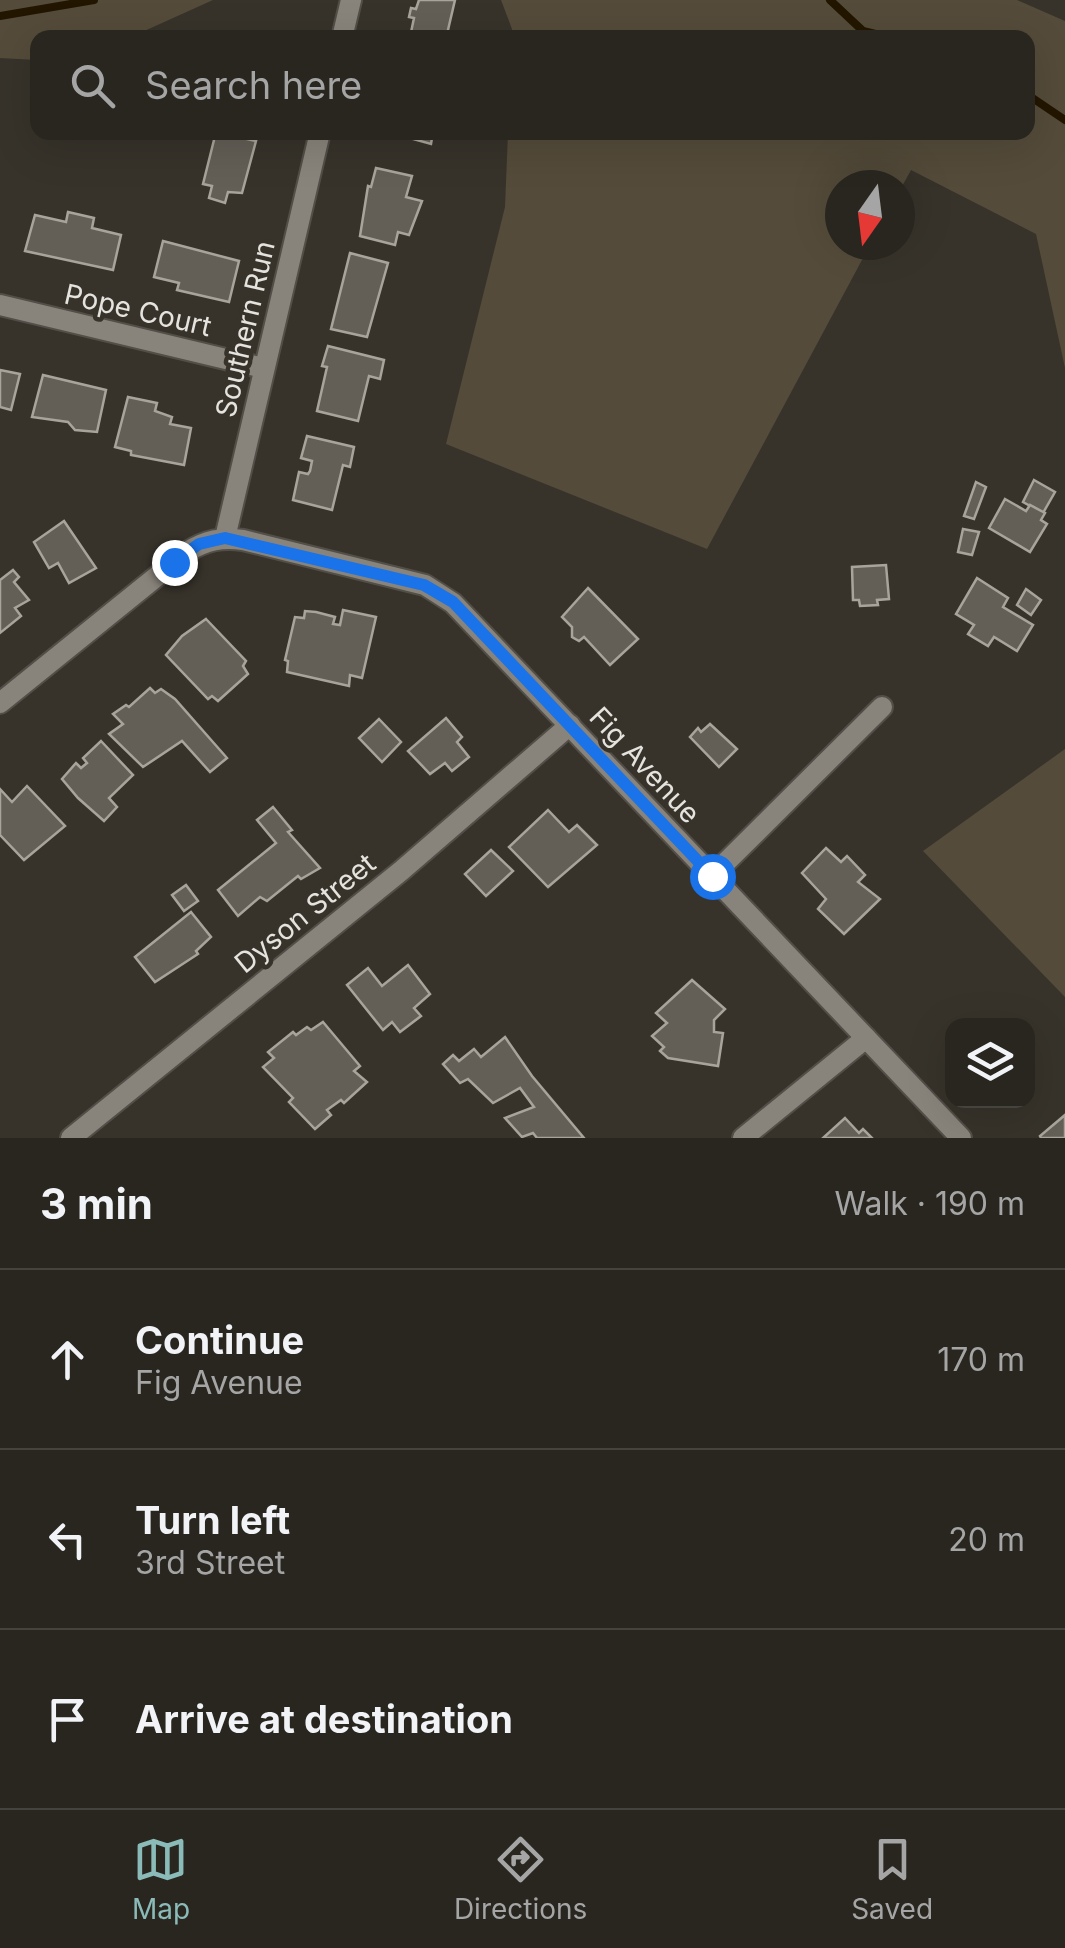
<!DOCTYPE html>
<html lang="en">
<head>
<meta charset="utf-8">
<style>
	:root { --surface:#292620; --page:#312e29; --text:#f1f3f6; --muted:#a5a5a5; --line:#45433e; --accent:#8bbbb9 }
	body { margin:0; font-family:Inter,sans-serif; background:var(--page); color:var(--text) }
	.controls { position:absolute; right:30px; bottom:30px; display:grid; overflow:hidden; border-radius:20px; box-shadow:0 10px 40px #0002 }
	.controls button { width:90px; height:90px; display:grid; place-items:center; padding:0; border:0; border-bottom:2px solid var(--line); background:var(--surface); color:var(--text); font:50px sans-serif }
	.compass { position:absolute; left:825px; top:170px; width:90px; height:90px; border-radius:50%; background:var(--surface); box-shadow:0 10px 40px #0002; rotate:194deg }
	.stop { position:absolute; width:30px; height:30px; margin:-22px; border:8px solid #1a73e8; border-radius:50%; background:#fff }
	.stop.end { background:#1a73e8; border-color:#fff; box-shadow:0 2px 10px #0008 }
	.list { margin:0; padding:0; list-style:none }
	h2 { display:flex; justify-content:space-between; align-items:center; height:130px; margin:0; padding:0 40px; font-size:42px }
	h2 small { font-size:32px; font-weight:400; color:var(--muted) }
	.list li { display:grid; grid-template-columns:65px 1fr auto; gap:30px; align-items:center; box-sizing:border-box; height:180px; padding:0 40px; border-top:2px solid var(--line) }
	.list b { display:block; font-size:38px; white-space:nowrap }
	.list p { margin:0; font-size:32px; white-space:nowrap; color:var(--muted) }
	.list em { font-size:32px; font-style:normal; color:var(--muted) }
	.icon { flex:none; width:55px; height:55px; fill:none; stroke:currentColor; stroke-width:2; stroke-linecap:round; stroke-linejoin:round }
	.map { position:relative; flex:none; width:1065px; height:1138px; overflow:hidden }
	.search { position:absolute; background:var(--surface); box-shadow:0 10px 40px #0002; left:30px; right:30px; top:30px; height:110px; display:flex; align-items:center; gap:25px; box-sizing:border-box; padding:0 35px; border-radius:20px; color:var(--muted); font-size:38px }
	.sheet { height:670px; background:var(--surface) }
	nav { display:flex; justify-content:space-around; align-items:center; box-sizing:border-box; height:140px; border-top:2px solid var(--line); background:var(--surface); font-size:28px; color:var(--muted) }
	nav a { display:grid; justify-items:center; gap:5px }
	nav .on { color:var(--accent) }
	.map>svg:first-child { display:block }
	.green { fill:#544b3a }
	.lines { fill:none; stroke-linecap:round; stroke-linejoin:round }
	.stream { stroke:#231600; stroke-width:8 }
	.building { fill:#635e56; stroke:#a9a49b; stroke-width:2.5 }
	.minor-casing { stroke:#524e48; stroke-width:24 }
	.minor { stroke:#89847b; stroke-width:20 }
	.route { stroke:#1a73e8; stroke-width:12 }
	.labels { text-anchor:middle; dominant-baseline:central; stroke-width:9; stroke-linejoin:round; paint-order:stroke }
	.street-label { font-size:28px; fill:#e5e3de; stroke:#37332b }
</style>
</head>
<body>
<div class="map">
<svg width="1065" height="1138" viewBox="0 0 1065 1138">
	<rect width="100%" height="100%" fill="#37332b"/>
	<g class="green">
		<path d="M0,0H213L131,37L38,38L37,60L0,58Z"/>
		<path d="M501,0H1017L1065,21V368L1036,234L911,170L900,190V185H840V245H870L707,549L446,444L505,207L508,133L1028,132V38L511,37L512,29Z"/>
		<path d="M1065,749V997L923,851Z"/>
	</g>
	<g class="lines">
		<g class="stream">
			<path d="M830,0L863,31L892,38"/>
			<path d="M0,16L94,0"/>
			<path d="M1028,95L1065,120"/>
		</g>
	</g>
	<g class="building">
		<path d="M419,0H455L448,30L454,38L410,37L414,18L409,17L411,8L416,9Z"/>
		<path d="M216,132L256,141L242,193L228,192L225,203L209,198L212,186L203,184Z"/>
		<path d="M388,132H433L431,144Z"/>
		<path d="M376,168L412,176L406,197L422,201L409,235L398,232L395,245L360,236L368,186L371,187Z"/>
		<path d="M68,212L94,218L92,228L121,235L113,270L25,251L35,215L66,222Z"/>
		<path d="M163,241L239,261L229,302L177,290L179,283L154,277Z"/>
		<path d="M350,253L388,263L367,337L331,329Z"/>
		<path d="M328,346L384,360L380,379L369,376L358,421L317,411L327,367L322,366Z"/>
		<path d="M0,370L20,374L11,410L0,407Z"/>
		<path d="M43,375L106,390L97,432L75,430L68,422L32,417Z"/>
		<path d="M128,397L157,403L155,411L172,417L170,424L191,428L184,465L131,455V451L115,447Z"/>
		<path d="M307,436L354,447L350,467L343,465L332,510L293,500L299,472L308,474L310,471L312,461L301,458Z"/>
		<path d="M1034,480L1055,492L1043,513L1023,502Z"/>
		<path d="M976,482L986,487L974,519L964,516Z"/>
		<path d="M1005,499L1026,511L1030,505L1045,513L1041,520L1047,524L1030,552L989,528Z"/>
		<path d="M64,521L96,568L69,583L58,563L49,568L34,542Z"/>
		<path d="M963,529L979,532L972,555L958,552Z"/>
		<path d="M886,565L889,599L877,600L878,605L860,606L859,600H853L852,567Z"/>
		<path d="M13,570L19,577L14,582L29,600L15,608L21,616L0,633V580Z"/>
		<path d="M977,578L1008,598L1003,607L1033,625L1017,651L994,637L988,646L968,634L974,625L956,614Z"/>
		<path d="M588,588L638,639L610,665L584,637L579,641L572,637V627L562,617Z"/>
		<path d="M1026,589L1041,600L1031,615L1017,605Z"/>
		<path d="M343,610L376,617L362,678L350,675L349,686L287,672L288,661L285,660L295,617L304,618L305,611L316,612L335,617L333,624L340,625Z"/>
		<path d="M206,619L246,661L243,666L248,674L218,701L212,696L208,699L166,655L182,636Z"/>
		<path d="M150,688L155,693L161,689L175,699L227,758L210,772L182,741L143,767L109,734L123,724L113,714L126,705L129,707Z"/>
		<path d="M446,718L462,737L457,742L469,757L452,771L445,763L430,774L408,751Z"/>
		<path d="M379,719L401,742L382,762L359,738Z"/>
		<path d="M710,724L737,749L719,767L690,737L698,728L701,732Z"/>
		<path d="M101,741L133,775L109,798L117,807L104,821L78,798L62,779L76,763L81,768L87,763L83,758Z"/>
		<path d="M27,786L65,826L24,860L0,835V789L12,802Z"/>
		<path d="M273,807L292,830L288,832L320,868L301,879L298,876L267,901L260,897L238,916L218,890L276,843L257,820Z"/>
		<path d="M548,810L569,832L577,825L597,845L548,887L509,847Z"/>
		<path d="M826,848L841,862L847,856L865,875L858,882L880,899L844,934L818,909L826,899L802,873Z"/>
		<path d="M491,850L513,871L486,896L465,874Z"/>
		<path d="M186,885L198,901L184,911L172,895Z"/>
		<path d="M191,912L211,937L196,951L198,954L155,982L135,957Z"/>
		<path d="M408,965L430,994L414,1008L421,1016L400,1032L392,1022L383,1030L347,985L368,968L382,986Z"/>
		<path d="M692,980L725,1009L714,1020V1032L723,1033L718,1066L668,1058L660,1051L664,1047L652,1036L667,1023L656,1013Z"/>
		<path d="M323,1022L360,1066L354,1071L367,1082L344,1103L341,1100L327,1110L331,1115L315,1129L289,1102L293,1098L263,1067L274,1058L268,1052L293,1032L296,1035L307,1027L311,1030Z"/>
		<path d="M505,1037L532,1076L584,1138H537L533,1133L522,1137L505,1118L534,1107L520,1088L493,1103L468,1079L460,1083L443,1064L453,1055L459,1061L474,1049L481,1057Z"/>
		<path d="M1065,1115V1138H1041L1040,1136Z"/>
		<path d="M845,1118L859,1133L863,1129L872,1138H823Z"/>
	</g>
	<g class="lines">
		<defs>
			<g id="minor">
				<path d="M342,38L351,0"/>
				<path d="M0,305L263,368"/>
				<path d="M225,538L320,132"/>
				<path d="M0,703L187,552C206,540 222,537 243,540L425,585L453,603L961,1138"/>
				<path d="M712,876L882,707"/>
				<path d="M71,1138L401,871L570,725"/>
				<path d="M743,1138L866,1038"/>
			</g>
		</defs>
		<use href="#minor" class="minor-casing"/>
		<use href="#minor" class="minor"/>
	</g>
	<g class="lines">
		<path class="route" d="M174,562L199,544L225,538L424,585L453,602L712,876"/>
	</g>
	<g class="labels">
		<g class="street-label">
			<text transform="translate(138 310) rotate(13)">Pope Court</text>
			<text transform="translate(245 329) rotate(-77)">Southern Run</text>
			<text transform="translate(645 765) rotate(47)">Fig Avenue</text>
			<text transform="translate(305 913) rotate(-39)">Dyson Street</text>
		</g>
	</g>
</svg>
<div class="controls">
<button><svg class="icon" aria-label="layers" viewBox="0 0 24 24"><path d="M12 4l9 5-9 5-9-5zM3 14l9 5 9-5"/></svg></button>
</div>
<svg class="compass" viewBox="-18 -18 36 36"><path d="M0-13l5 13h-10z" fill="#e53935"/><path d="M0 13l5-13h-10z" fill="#a5a5a5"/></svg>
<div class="stop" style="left:712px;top:876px"></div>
<div class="stop end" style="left:174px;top:562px"></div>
<div class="search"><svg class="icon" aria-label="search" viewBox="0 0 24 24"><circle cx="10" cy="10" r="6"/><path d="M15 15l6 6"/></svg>Search here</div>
</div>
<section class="sheet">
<h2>3 min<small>Walk · 190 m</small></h2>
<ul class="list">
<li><svg class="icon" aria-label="ahead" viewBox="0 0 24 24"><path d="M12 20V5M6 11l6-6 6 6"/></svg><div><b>Continue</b><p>Fig Avenue</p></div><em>170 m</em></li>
<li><svg class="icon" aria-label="left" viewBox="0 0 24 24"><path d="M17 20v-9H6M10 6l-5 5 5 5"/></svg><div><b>Turn left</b><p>3rd Street</p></div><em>20 m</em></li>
<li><svg class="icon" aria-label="arrive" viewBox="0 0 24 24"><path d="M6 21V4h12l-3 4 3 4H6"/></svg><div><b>Arrive at destination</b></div></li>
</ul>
</section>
<nav>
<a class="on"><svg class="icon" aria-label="map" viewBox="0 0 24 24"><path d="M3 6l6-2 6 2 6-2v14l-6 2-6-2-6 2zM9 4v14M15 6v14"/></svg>Map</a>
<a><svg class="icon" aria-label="directions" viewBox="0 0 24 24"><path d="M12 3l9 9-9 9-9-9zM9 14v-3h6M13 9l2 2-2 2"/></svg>Directions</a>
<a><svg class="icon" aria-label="saved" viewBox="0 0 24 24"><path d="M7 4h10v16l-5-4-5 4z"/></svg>Saved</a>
</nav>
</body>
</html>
